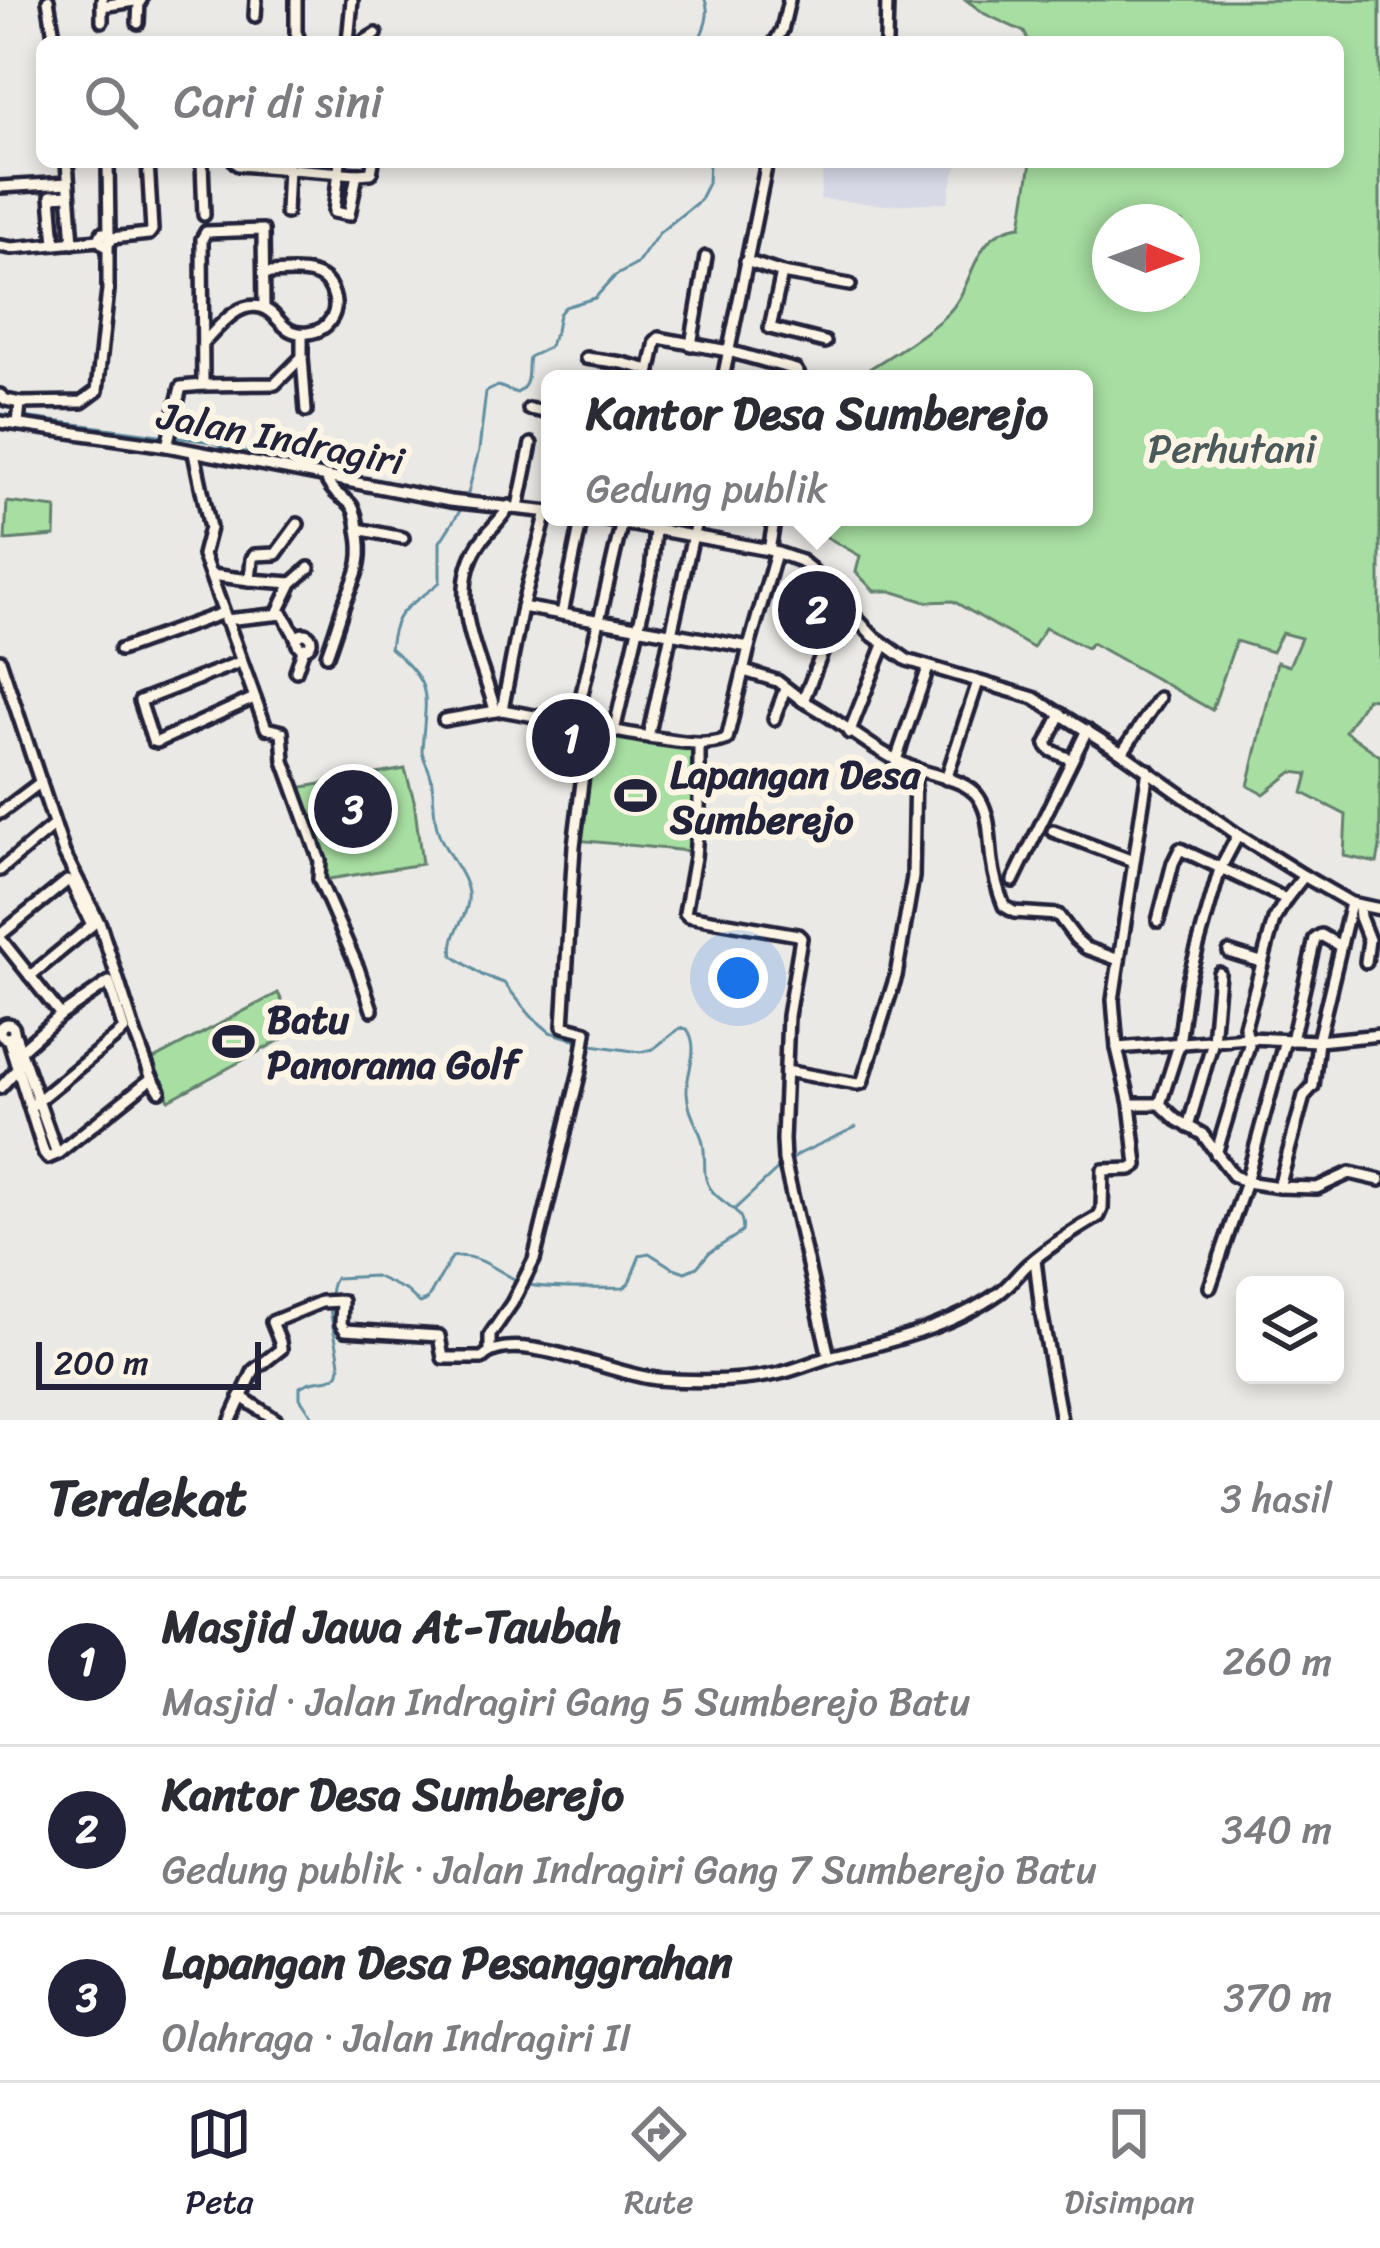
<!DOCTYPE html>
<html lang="id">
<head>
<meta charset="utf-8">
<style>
	:root { --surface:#fff; --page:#f2f2f3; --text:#2b2b33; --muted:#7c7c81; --line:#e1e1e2; --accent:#22223b }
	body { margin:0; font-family:Sriracha,sans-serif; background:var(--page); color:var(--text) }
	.controls { position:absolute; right:36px; bottom:36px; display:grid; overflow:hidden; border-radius:18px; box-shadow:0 6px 18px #0003 }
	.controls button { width:108px; height:108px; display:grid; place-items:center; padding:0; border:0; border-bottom:3px solid var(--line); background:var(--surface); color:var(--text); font:60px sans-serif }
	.compass { position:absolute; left:1092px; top:204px; width:108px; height:108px; border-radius:50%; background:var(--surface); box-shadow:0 6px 18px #0003; rotate:91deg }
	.scale { position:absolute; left:36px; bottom:30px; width:225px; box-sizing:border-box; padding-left:12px; border:6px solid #22223b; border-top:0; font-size:33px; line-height:42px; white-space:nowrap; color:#22223b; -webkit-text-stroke:9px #fcf5e5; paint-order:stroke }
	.you { position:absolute; left:738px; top:978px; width:42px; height:42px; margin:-30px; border:9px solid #fff; border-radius:50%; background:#1a73e8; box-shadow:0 0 0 18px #1a73e833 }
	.badge { display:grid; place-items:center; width:78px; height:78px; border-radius:50%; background:var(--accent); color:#fff; font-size:39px; font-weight:700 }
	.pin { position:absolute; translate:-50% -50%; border:6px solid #fff; box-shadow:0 3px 12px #0006 }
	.popup { position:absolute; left:541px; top:370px; width:552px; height:156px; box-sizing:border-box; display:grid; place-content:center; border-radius:18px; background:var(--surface); filter:drop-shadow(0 3px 9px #0005); font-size:39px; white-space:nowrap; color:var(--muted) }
	.popup b { font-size:45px; color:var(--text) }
	.popup::after { content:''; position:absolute; left:50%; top:100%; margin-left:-24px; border:24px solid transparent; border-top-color:var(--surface) }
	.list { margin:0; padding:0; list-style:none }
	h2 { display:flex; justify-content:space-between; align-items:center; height:156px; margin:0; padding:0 48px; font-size:51px }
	h2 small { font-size:39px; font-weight:400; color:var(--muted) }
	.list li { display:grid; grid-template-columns:78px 1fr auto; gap:36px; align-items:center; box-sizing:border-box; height:168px; padding:0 48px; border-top:3px solid var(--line) }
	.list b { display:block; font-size:45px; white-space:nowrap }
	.list p { margin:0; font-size:39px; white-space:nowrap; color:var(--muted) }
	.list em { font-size:39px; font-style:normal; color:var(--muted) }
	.icon { flex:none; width:66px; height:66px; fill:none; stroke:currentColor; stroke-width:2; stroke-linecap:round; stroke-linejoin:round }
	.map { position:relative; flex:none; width:1380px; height:1420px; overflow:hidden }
	.search { position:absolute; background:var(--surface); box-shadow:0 6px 18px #0003; left:36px; right:36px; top:36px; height:132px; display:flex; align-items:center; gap:30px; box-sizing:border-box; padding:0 42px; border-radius:18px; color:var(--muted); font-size:45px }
	.sheet { height:660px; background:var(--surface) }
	nav { display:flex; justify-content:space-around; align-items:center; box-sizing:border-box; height:168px; border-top:3px solid var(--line); background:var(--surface); font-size:33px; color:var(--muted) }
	nav a { display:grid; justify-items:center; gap:6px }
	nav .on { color:var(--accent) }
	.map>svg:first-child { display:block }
	.built { fill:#d7dae6 }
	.green { fill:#a7dea1; stroke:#64806e; stroke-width:3; fill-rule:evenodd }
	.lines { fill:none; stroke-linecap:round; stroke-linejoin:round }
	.stream { stroke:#5f8ea0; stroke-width:3 }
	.minor-casing { stroke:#22223b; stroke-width:18 }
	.minor { stroke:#fcf5e5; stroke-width:9 }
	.labels { text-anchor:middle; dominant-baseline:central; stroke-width:12; stroke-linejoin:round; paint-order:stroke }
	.street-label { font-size:39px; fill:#22223b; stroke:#fcf5e5 }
	.park-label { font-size:39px; fill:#4a5a5a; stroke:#fcf5e5 }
	.poi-label { font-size:39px; font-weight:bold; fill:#22223b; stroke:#fcf5e5; text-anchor:start }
</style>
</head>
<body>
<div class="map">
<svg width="1380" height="1420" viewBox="0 0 1380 1420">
	<rect width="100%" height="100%" fill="#ebe9e5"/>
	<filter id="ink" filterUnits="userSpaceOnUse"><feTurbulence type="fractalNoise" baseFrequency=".00833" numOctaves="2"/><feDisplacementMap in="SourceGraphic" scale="24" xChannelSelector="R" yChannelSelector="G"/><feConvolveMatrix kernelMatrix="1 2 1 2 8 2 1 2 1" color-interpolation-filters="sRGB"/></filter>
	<g filter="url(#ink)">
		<path class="built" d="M824,162H960L954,173L948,202L886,205L820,199Z"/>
		<g class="green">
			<path d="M966,0H1380V700L1367,698L1345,731L1380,756V848L1377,863L1344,856L1346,815L1303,793L1308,774L1292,772L1264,794L1248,786L1277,662L1289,666L1301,638L1282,633L1272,652L1236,641L1212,710L1092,643L1087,648L1045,628L1033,648L953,601L926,602L891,591H874L856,572L860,556L818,532V517H1084V379H853C881,361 922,338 946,315C977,286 969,232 1021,226L1031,162H1338V42H1029L1024,32L985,14ZM1110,222H1182V294H1110Z"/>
			<path d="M7,502L56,508L55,536L5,540Z"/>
			<path d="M592,731L694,750L689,851L576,840Z"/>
			<path d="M405,769L414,800L422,864L323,880L298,788Z"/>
			<path d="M278,993L297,1031L169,1100L150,1061Z"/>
		</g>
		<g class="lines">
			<g class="stream">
				<path d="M698,42C704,29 711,14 705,0"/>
				<path d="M0,414L212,442L233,451L275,455L290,465L305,468"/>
				<path d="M467,497L479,450L486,392L498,386L517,393C532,383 526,372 529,357L548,348L556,331L559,314L565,307L595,298L615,276L637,264L659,233L699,201L708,183L709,162"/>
				<path d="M789,1162L799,1154L856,1127"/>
				<path d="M735,1209L781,1166"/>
				<path d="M315,1420L300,1398V1387C313,1377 329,1383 337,1375C349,1364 318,1305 335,1278L375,1276L407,1291L420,1303L427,1300L452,1257C481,1252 500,1275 525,1284C545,1290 602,1288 624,1288L629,1283L640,1255L649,1253L671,1267L685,1272L697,1267L709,1253L742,1232C748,1204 709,1205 705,1174C704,1162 706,1148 701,1136C695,1120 688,1112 687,1092C686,1070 701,1050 687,1029L680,1028L653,1049L640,1052L592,1045L550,1032L531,1016L504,983L482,975L453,956C448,932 471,916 468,893C465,873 446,854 439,834C432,816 435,796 431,777C429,767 424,762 422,751C425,696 436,686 390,648C395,604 411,608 440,582V542L463,506"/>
			</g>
			<defs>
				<g id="minor">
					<path d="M48,0L55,42"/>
					<path d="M102,0V21"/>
					<path d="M296,0V32L300,42"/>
					<path d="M102,6L141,0"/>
					<path d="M255,16L256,0"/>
					<path d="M138,23L139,1"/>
					<path d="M348,42L352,0"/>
					<path d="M363,42L376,34"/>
					<path d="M775,42L782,30L789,0"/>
					<path d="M886,42L887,0"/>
					<path d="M67,162L73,243"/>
					<path d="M108,162L109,234"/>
					<path d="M202,162L204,215"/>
					<path d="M235,162L238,165L357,174"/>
					<path d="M340,162L334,212L349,215L357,174L371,173L373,162"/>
					<path d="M0,187L68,183"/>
					<path d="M286,213L288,166"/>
					<path d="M111,238V241L104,245L99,240L102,233H105L111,238L149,234L152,230L148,162"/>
					<path d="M55,244L51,196L69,195"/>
					<path d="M0,246L12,248L99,240"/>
					<path d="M746,261L782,273L850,285"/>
					<path d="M782,273L770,328L825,342"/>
					<path d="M205,341C219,327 237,302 260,307C280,312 280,336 308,333C317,332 326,328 331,319C337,310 336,301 332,291C322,265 288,273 264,273"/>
					<path d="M691,345L706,257"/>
					<path d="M302,357L306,411"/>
					<path d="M586,358L622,363L650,370"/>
					<path d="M648,379L656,341L659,338L728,351L796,370L801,379"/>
					<path d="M723,379L767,162"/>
					<path d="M203,385L202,239L206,232L263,230L264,308"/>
					<path d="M0,395L6,400L20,403"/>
					<path d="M529,409L550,413"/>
					<path d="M0,422L167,446L450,501L550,512"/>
					<path d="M18,424L20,403L82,402L97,391L108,290V244"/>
					<path d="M167,446L181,387L203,385L275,384L302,357V334"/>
					<path d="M194,453L210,528L203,555L266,728L282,732L284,761L320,861L319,879L358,968L372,1010"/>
					<path d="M326,479C341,508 354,490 358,529L403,538"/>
					<path d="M518,507L531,444"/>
					<path d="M589,517L769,550L801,561L811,569L872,635L907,660L1034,698L1122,753L1238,835L1304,876L1351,903L1380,909"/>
					<path d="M769,550L775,517"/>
					<path d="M211,575L250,580"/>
					<path d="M292,583L250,580L252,559L255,555L276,554L298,524"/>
					<path d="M522,607L749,647"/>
					<path d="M277,614L292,583L309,568"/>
					<path d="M562,614L582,517"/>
					<path d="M225,620L283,614L297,639"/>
					<circle cx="304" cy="641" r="7"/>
					<path d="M120,650L223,613"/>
					<path d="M327,655C333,639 338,623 343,607C355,575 365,565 358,529"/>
					<path d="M0,660L64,853L100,924L136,1036L151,1076L160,1091"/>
					<path d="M240,662L140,701L153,741L157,742L254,698"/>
					<path d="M296,671L304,647"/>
					<path d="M744,671L777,681L803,701L838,613"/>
					<path d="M803,701C842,721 872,751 913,768C933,776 967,779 979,798C991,816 989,841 992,861C994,877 998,891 1004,906L1014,912L1058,915L1076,939L1086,948L1119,960"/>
					<path d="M495,710C481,658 445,596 479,544C488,530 501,521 509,506"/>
					<path d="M502,710L522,607L547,512"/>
					<path d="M1061,714L1046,745L1050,750L1072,760"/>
					<path d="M774,719L785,689"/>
					<path d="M444,720L502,710L648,737L697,517"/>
					<path d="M575,724L623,517"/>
					<path d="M614,731L651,573L655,530"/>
					<path d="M849,733L884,645"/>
					<path d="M648,737C674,740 703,748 727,739L749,647L776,553"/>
					<path d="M699,744V807L695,857L685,913L688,916L798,935L801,938L788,1016L783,1140L784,1160L829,1357"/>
					<path d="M1122,753L1159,698"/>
					<path d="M896,760L928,668"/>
					<path d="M946,779L978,682"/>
					<path d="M0,813L41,782"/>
					<path d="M1053,831L1133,861"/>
					<path d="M0,870L54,825"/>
					<path d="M1013,881L1087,730"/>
					<path d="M1359,906L1360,917L1369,940L1366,962"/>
					<path d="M1158,921L1173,863L1180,849L1286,899"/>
					<path d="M0,935L67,881L71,882L92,925L30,976"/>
					<path d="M0,938L61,1015"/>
					<path d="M1229,952L1261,962"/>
					<circle cx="7" cy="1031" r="7"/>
					<path d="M14,1032L57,1154"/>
					<path d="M8,1038L44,1153L48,1158L57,1154L152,1078"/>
					<path d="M1292,1040L1315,939L1321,935L1340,946"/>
					<path d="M1117,1048L1248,1038L1318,1041L1380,1035"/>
					<path d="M20,1051L61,1015L109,982L124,1030L30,1107"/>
					<path d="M786,1071L857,1084L862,1083L896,976L913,877L915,768"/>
					<path d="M0,1088L18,1068"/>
					<path d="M1130,1104H1160L1177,1120L1202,1134L1233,1175L1246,1182L1279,1187L1304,1096L1313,1086L1318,1041L1351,903"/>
					<path d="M1160,1104L1179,1045L1187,984L1220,869L1238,835"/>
					<path d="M1188,1127L1213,1041L1219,973"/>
					<path d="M1216,1154L1249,1045L1245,1026L1274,920L1286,899L1304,876"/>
					<path d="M1279,1187L1317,1188L1350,1173L1380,1180"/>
					<path d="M1035,1259L1041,1311L1061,1420"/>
					<path d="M1210,1287L1246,1182L1285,1040"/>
					<path d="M490,1349V1335L512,1303L534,1260L580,1071L586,1032L563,1026L574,846L589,727"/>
					<path d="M240,1396L276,1420"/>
					<path d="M231,1420L254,1370L281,1349L280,1342L272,1322L321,1302L342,1301L341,1324L345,1330L439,1336L443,1358H482C513,1326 615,1376 657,1379C696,1382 738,1382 776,1374C797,1370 816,1360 837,1355C893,1341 950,1327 999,1293C1011,1285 1019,1271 1031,1262C1052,1244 1076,1230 1099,1216L1102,1209L1103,1170L1131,1169L1137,1165L1130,1104L1117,1048L1113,1000L1148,770"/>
				</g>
			</defs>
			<use href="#minor" class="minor-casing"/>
			<use href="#minor" class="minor"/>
		</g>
	</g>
	<defs>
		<symbol id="stadium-bare" viewBox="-9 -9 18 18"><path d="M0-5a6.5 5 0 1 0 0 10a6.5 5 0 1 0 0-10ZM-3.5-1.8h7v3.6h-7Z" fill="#22223b" stroke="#fcf5e5" stroke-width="2.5" paint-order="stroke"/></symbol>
	</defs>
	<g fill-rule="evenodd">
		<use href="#stadium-bare" x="606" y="766" width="59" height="59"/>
		<use href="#stadium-bare" x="204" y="1012" width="59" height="59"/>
	</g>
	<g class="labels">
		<g class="street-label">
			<text transform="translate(281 438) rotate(11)">Jalan Indragiri</text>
		</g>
		<g class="park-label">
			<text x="1232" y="448">Perhutani</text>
		</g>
		<g class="poi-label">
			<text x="670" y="774">Lapangan Desa<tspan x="670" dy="45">Sumberejo</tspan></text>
			<text x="267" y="1019">Batu<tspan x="267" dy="45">Panorama Golf</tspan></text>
		</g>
	</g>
</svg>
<div class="controls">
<button><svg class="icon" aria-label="layers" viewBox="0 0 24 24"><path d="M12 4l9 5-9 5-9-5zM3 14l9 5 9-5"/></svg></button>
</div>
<svg class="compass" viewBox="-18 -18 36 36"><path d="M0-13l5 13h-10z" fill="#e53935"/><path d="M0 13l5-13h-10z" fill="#7c7c81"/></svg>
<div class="scale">200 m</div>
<div class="you"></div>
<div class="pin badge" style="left:571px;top:738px">1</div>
<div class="pin badge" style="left:817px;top:610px">2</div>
<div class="popup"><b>Kantor Desa Sumberejo</b>Gedung publik</div>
<div class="pin badge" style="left:353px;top:809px">3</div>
<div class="search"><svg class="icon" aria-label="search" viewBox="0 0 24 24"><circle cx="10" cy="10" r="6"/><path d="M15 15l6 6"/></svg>Cari di sini</div>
</div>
<section class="sheet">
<h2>Terdekat<small>3 hasil</small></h2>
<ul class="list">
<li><span class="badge">1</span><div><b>Masjid Jawa At-Taubah</b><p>Masjid · Jalan Indragiri Gang 5 Sumberejo Batu</p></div><em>260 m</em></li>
<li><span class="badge">2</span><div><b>Kantor Desa Sumberejo</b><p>Gedung publik · Jalan Indragiri Gang 7 Sumberejo Batu</p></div><em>340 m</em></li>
<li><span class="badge">3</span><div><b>Lapangan Desa Pesanggrahan</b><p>Olahraga · Jalan Indragiri II</p></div><em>370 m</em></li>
</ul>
</section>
<nav>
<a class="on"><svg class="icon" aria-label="map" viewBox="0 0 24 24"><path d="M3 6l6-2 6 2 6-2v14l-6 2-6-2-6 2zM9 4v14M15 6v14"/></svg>Peta</a>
<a><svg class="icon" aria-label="directions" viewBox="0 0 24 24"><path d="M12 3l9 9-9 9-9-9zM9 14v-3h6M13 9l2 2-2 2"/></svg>Rute</a>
<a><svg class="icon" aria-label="saved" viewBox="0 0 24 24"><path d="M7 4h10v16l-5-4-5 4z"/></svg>Disimpan</a>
</nav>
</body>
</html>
